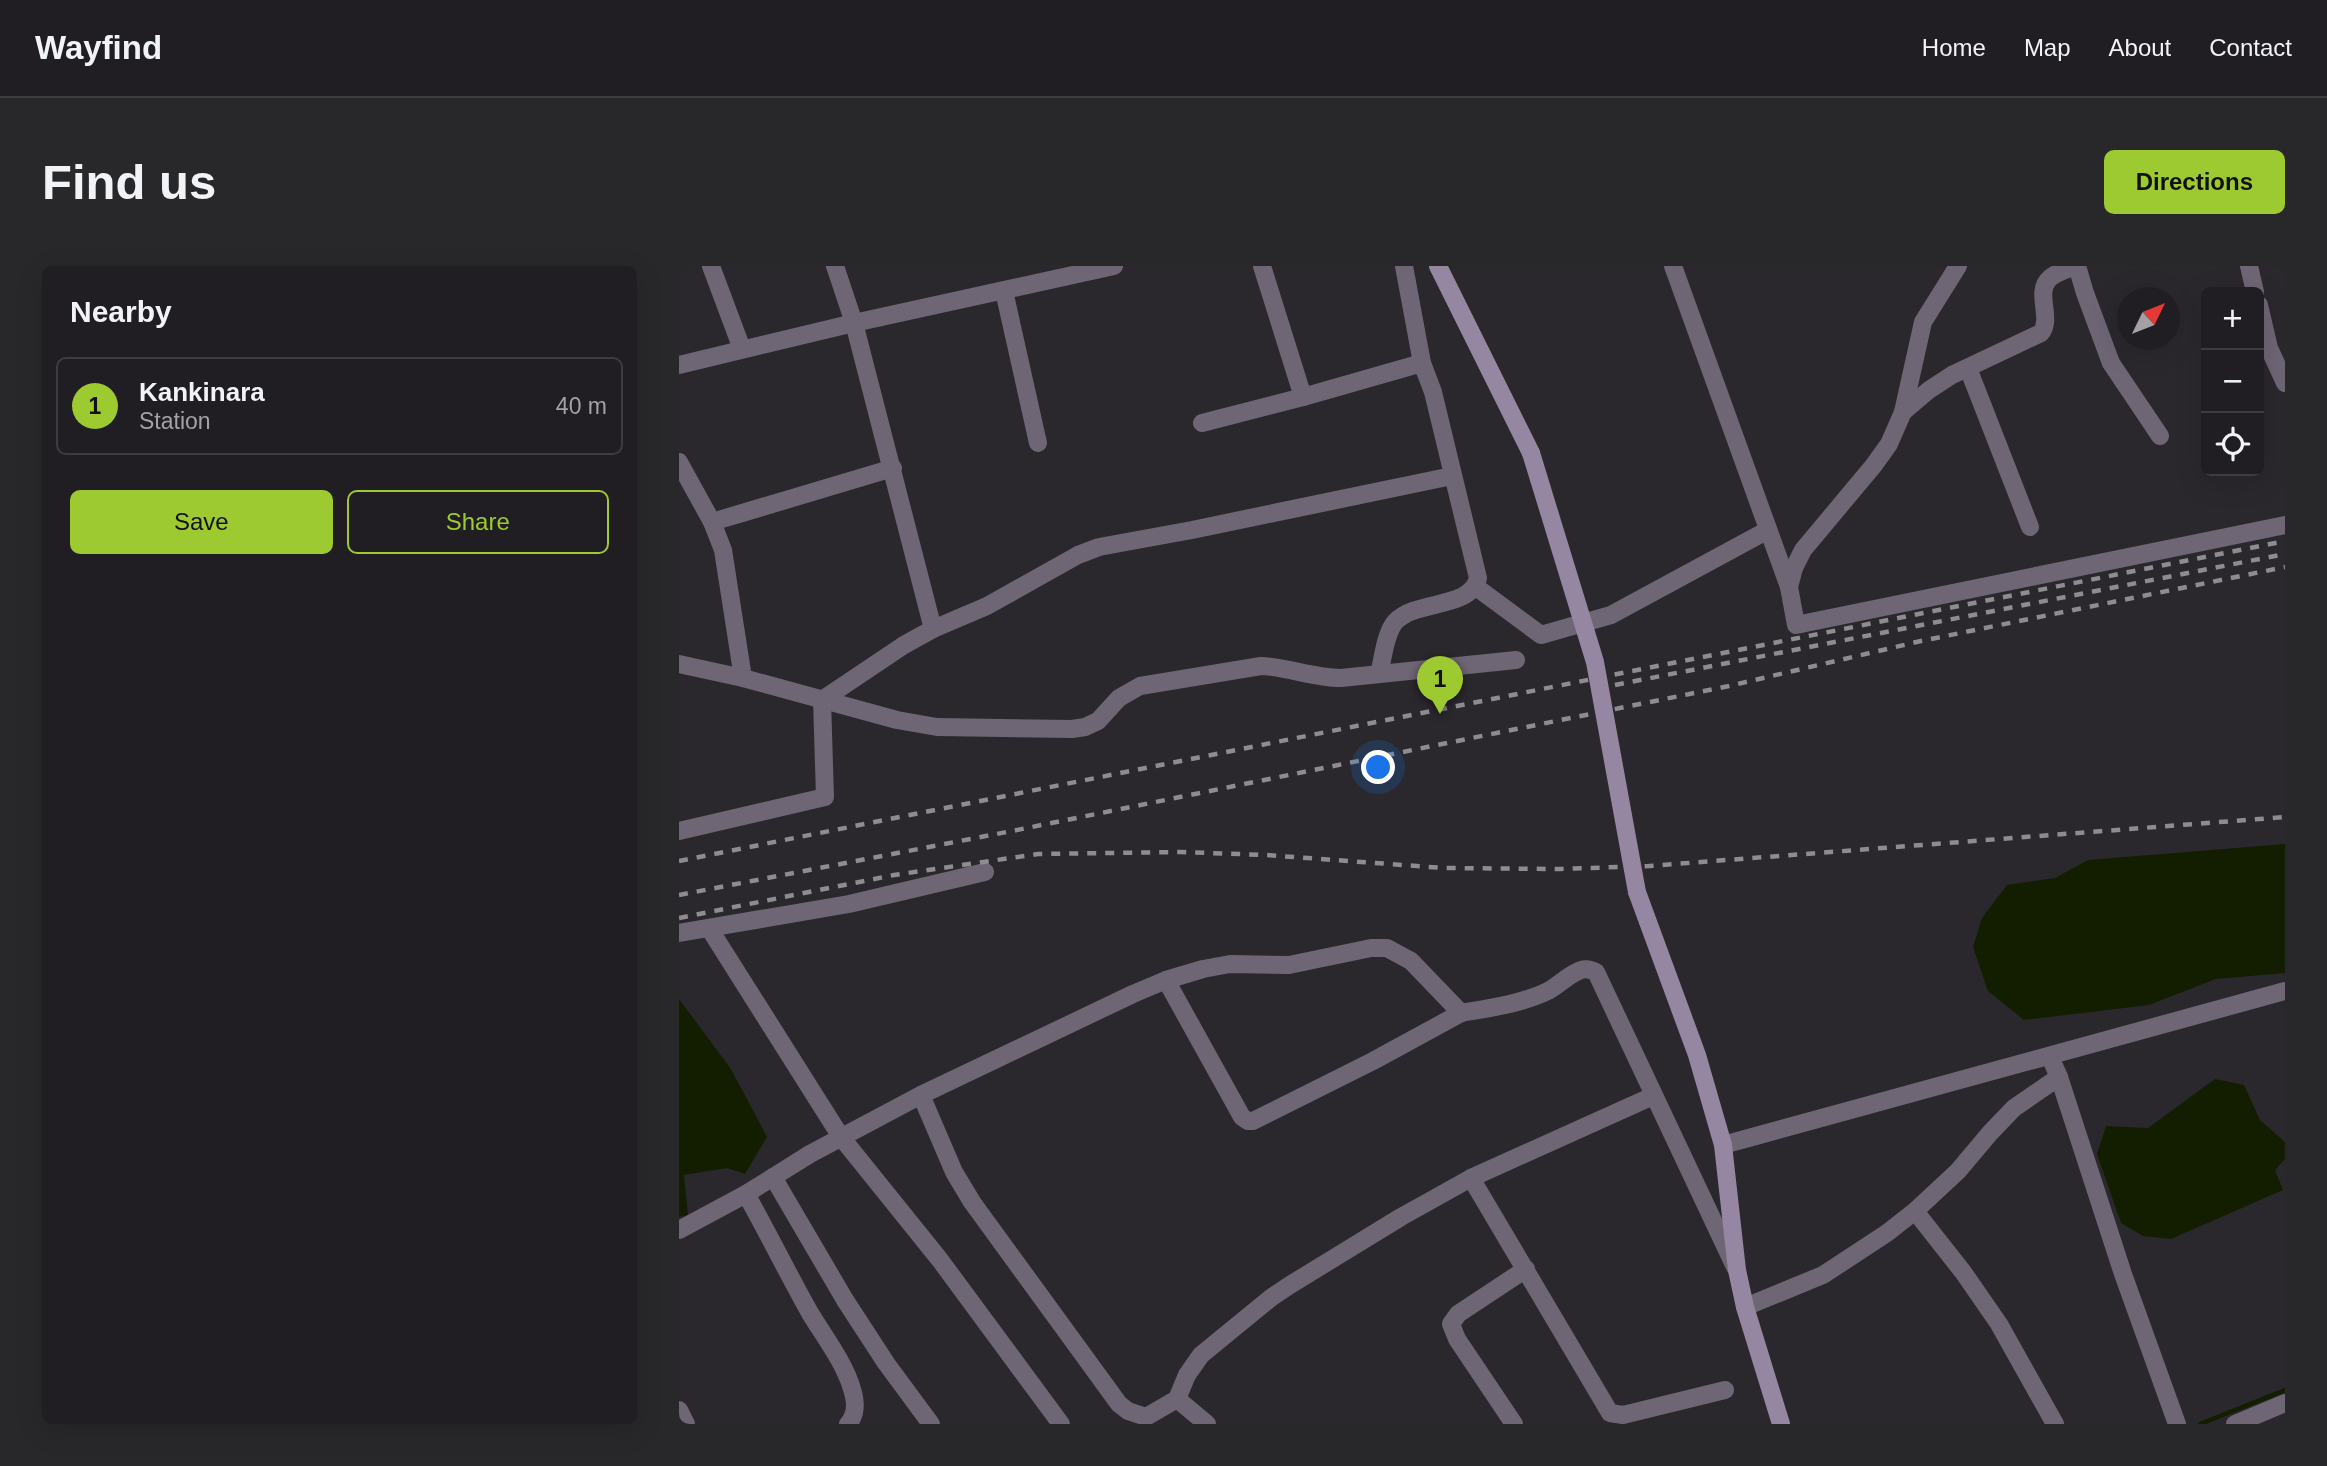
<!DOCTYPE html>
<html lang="en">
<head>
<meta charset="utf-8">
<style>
	:root { --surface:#201e22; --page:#28272a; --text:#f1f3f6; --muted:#a2a2a5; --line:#3d3c40; --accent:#9dca30 }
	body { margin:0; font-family:Arial,sans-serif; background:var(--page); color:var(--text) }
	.controls { position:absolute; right:21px; top:21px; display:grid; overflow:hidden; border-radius:10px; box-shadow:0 7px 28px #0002 }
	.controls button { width:63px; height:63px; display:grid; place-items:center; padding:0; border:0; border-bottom:2px solid var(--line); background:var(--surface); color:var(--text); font:35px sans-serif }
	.compass { position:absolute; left:1438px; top:21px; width:63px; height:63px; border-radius:50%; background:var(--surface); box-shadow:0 7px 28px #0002; rotate:47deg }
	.you { position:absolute; left:700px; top:502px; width:24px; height:24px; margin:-18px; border:5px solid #fff; border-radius:50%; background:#1a73e8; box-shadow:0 0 0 10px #1a73e833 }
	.badge { display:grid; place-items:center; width:46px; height:46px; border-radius:50%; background:var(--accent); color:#111; font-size:23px; font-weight:700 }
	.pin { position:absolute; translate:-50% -58px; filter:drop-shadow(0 2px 4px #0008) }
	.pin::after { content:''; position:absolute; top:37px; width:24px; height:21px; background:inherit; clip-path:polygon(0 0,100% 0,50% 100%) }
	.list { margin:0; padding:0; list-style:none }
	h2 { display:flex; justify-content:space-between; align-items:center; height:91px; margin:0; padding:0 28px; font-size:30px }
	h2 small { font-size:23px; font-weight:400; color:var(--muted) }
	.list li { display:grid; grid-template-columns:46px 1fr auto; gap:21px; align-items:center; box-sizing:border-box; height:98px; margin:0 14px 14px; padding:0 14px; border:2px solid var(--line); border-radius:10px }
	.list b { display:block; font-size:26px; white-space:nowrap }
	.list p { margin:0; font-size:23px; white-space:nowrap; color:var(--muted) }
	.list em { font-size:23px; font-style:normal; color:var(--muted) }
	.actions { display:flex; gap:14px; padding:21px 28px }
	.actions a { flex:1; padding:16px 0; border:2px solid var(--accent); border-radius:10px; text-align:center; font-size:24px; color:var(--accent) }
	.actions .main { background:var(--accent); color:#111 }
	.icon { flex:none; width:38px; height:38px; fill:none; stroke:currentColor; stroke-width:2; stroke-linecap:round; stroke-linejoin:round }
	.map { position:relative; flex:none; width:1606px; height:1158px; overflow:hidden; border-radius:10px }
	header { display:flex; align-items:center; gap:42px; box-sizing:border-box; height:98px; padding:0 35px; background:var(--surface); border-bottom:2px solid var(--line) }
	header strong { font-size:33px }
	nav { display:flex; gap:38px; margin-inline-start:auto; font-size:24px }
	.intro { display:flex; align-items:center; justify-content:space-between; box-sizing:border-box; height:168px; padding:0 42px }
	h1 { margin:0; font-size:49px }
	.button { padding:18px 32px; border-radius:10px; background:var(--accent); color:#111; font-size:24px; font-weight:700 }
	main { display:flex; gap:42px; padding:0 42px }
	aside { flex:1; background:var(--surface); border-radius:10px; box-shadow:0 7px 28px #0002 }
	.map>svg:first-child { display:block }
	.water { fill:#131e00 }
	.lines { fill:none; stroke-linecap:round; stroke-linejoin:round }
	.stream { stroke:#131e00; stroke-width:4.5 }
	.street { stroke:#6e6575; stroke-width:18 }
	.secondary { stroke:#9587a1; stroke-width:18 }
	.rail { stroke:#8e8c90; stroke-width:4.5; stroke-dasharray:9 9; stroke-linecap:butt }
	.secondary-bridge { stroke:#9587a1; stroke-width:18 }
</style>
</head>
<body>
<header>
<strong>Wayfind</strong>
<nav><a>Home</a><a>Map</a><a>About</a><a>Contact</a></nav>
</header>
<div class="intro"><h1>Find us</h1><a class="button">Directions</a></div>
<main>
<aside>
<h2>Nearby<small></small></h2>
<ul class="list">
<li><span class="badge">1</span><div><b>Kankinara</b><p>Station</p></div><em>40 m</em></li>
</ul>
<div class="actions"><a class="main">Save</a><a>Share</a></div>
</aside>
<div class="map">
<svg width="1606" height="1158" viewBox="0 0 1606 1158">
	<rect width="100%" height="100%" fill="#2a282d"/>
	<g class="water">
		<path d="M1606,578V707L1537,713L1470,739L1345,754L1309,725L1294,681L1303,652L1328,619L1376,612L1409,594Z"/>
		<path d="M0,733L52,803L88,871L66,908L48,902L5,909L9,949L0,951Z"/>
		<path d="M1536,813L1565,819L1581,854L1606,876V893L1596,904L1604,924L1492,973L1464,970L1442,957L1418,888L1427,860L1469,862Z"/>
	</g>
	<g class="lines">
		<path class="stream" d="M1521,1158L1606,1124"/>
		<g class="street">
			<path d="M32,0L63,83"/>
			<path d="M156,0L175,57L254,363"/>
			<path d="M725,0L743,97"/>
			<path d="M994,0L1110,321"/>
			<path d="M1279,0L1244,56L1224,146L1210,178L1195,199L1124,284L1115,302L1110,321L1117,359L1606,259"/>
			<path d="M1398,0L1406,27L1432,97L1481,170"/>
			<path d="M1570,0L1576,26"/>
			<path d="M325,25L359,177"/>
			<path d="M1580,39L1590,82L1606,117"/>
			<path d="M0,99L175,57L435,0"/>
			<path d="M1289,102L1351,261"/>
			<path d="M624,131L743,97L754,126L799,312C791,344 737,333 716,356C706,368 704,393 700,408"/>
			<path d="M1224,146L1250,124L1273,109L1362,67C1374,52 1355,26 1371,12C1378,6 1389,3 1397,0"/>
			<path d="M523,157L624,131L583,0"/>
			<path d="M0,196L33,256L44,284L64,412"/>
			<path d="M33,256L214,202"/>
			<path d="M797,321L862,369L932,349L1089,264"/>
			<path d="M0,398L64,412L218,454L258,461L393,463L406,461L419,455L440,432L461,420L582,400C609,401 634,412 662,412L837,394"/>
			<path d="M0,565L146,531L143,434L225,379L254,363L308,340L399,289L420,281L513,264L773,210"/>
			<path d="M30,662L162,871L261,994L382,1158"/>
			<path d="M0,667L170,638L306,606"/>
			<path d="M487,714L563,851L569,855H574L694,795L782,747"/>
			<path d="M1380,811L1444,1008L1498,1158"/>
			<path d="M242,829L275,906L293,936L440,1138L449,1145L467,1151L498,1133"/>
			<path d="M1044,879L1606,725"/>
			<path d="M94,911L166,1034L207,1097L252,1158"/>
			<path d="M792,912L931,1147L944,1149L1046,1124"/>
			<path d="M67,928C89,967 109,1008 131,1047C146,1072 165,1096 173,1123C177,1136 178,1148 169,1158"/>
			<path d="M1236,945L1284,1006L1320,1058L1376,1158"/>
			<path d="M0,964L67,928L131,888L242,829L454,728L487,714L524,703L551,698L610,699L692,682H708L732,695L782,747C811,742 842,738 869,725C880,719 890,708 902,704C908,702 912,704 917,706L1056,1001"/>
			<path d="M1066,1041L1144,1009L1208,967L1236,945L1279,905L1311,867L1335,842L1380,811L1371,791"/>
			<path d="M0,1144L7,1158"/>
			<path d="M528,1158L498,1133L508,1109L522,1089L593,1031L611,1019L722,951L792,912L974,830"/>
			<path d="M835,1158L778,1073L772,1058L779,1048L847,1003"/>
			<path d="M1556,1158L1606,1137"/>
		</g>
		<g class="secondary">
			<path d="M759,0L852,187"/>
			<path d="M958,626L1018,789L1044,879L1058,1004L1066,1041L1102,1158"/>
		</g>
		<g class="rail">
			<path d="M936,419L1606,288"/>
			<path d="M0,595L1606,275"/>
			<path d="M0,629L333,565L1050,420L1242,375L1606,301"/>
			<path d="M0,652L215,609L359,588L502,586L587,589L765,602L881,603L970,600L1606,551"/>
		</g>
		<path class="secondary-bridge" d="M852,187L916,396L958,626"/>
	</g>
</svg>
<div class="controls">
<button>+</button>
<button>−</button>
<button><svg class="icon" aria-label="locate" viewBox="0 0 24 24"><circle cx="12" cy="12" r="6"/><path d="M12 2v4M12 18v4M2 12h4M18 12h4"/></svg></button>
</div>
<svg class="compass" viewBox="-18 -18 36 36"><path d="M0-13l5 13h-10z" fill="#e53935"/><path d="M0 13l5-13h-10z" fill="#a2a2a5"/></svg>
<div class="you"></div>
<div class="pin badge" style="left:761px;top:448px">1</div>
</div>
</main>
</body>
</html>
